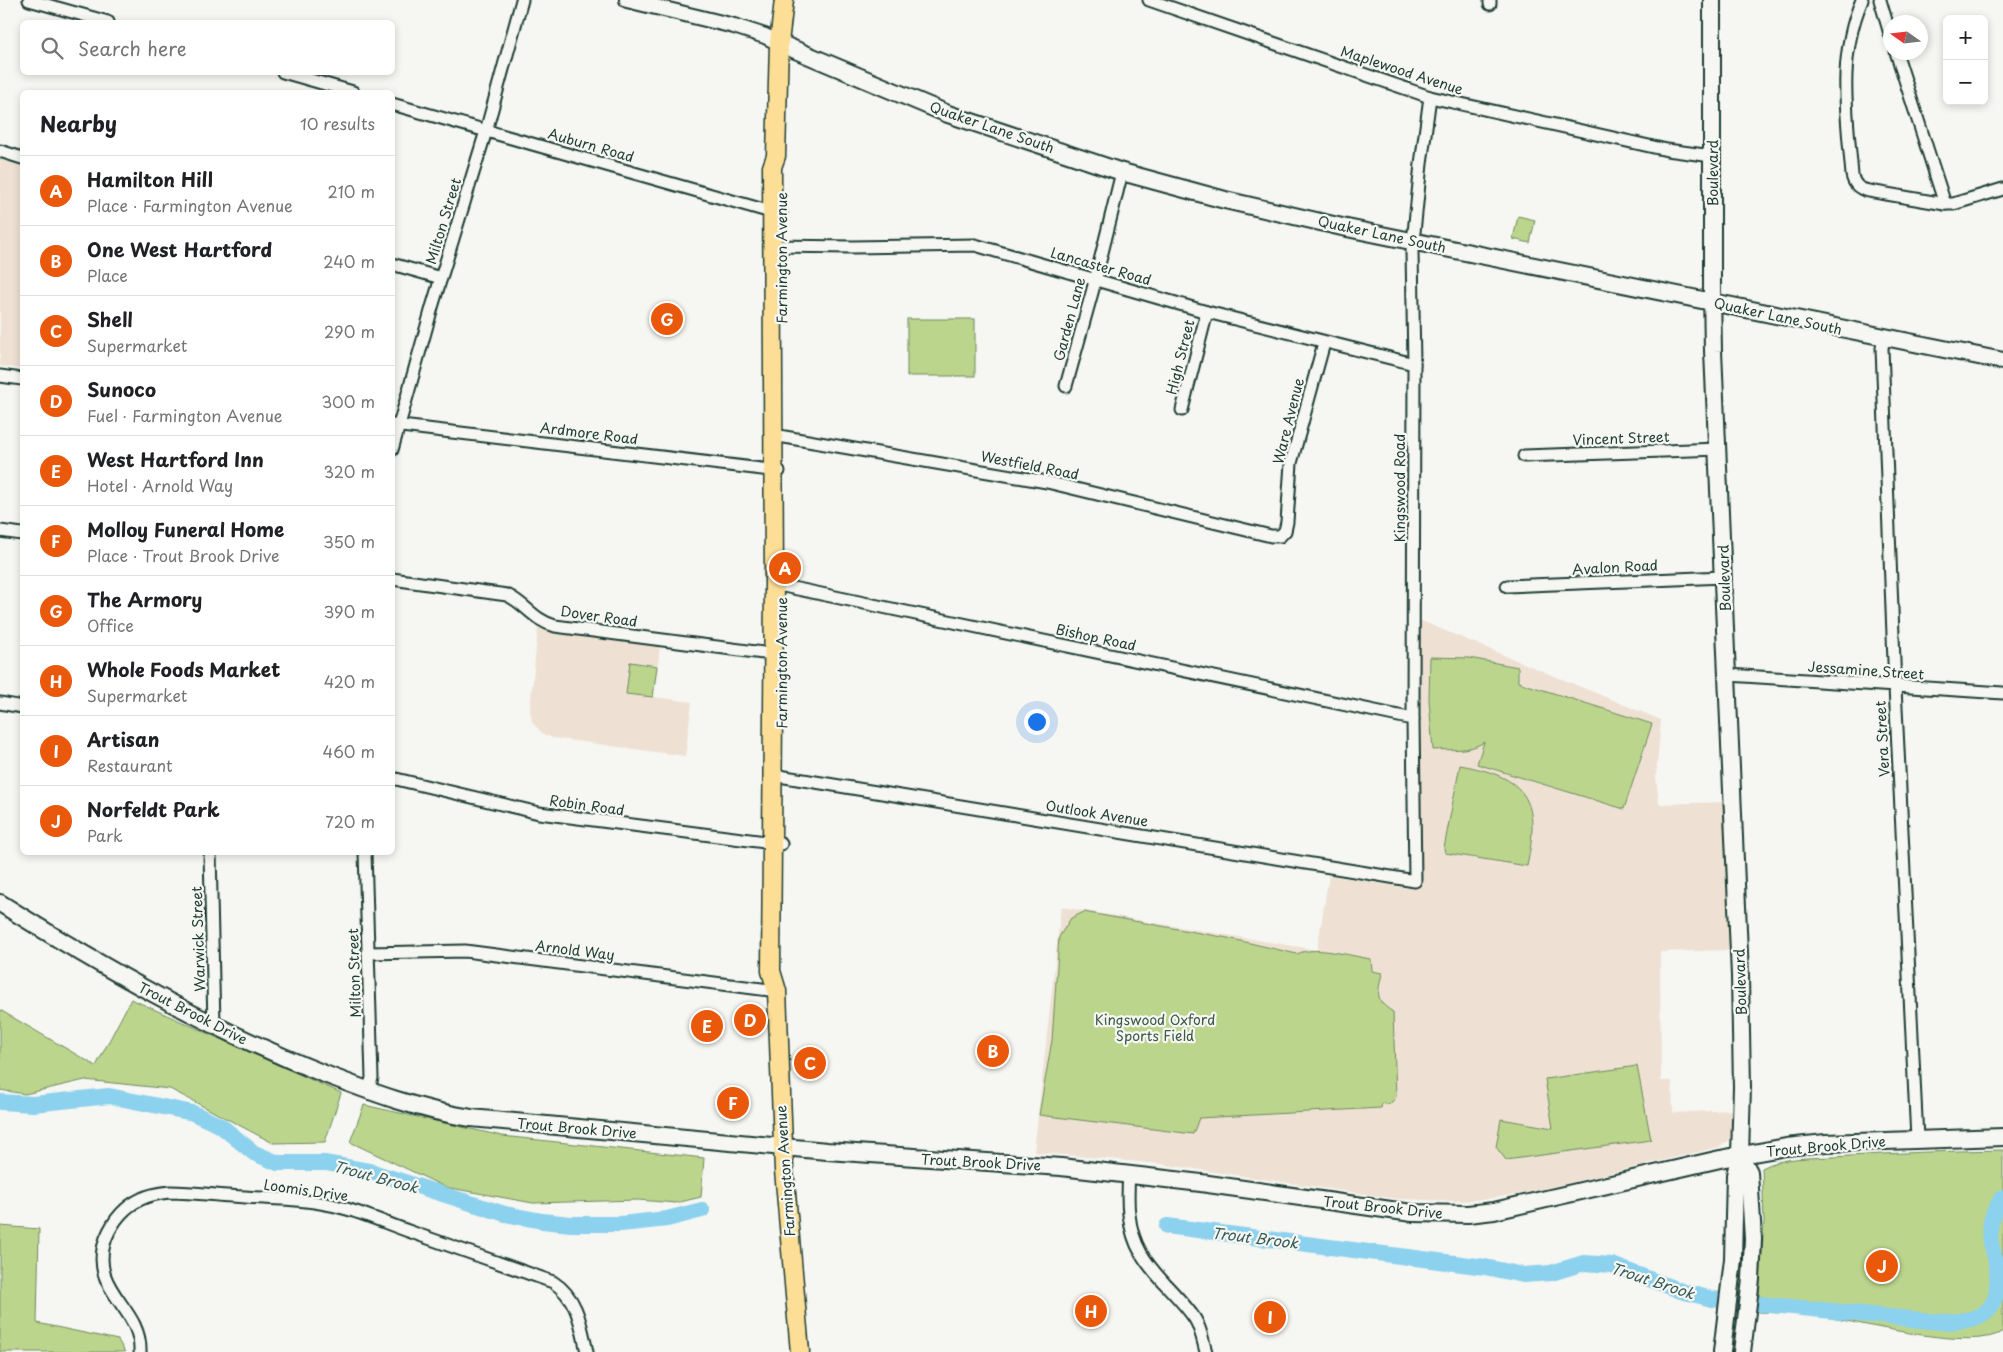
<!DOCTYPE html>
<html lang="en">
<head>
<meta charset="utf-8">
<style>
	:root { --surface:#fff; --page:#f6f6f6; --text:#202124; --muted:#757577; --line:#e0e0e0; --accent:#ea580c }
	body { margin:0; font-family:"Playpen Sans",sans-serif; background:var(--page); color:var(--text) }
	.controls { position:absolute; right:15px; top:15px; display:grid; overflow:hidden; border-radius:8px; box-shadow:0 2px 8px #0003 }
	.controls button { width:45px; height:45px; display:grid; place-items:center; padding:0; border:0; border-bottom:1px solid var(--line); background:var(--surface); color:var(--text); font:25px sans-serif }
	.compass { position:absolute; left:1883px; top:15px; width:45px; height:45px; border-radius:50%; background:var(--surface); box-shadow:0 2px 8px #0003; rotate:284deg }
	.you { position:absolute; left:1036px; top:721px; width:18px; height:18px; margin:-12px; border:4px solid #fff; border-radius:50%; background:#1a73e8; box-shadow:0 0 0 8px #1a73e833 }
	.badge { display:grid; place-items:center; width:32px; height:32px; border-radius:50%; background:var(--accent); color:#fff; font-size:16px; font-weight:700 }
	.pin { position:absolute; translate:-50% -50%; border:2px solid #fff; box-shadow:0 1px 5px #0006 }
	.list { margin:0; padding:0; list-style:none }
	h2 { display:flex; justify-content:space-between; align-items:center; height:65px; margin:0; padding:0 20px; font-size:21px }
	h2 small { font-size:16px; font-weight:400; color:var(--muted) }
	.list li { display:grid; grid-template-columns:32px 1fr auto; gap:15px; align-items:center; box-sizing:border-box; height:70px; padding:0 20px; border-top:1px solid var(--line) }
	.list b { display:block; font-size:19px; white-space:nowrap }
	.list p { margin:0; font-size:16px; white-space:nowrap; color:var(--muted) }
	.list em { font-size:16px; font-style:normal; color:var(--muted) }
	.icon { flex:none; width:28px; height:28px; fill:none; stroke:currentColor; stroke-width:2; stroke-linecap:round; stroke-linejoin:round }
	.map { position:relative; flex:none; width:2003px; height:1352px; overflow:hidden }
	.search { position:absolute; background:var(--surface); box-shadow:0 2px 8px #0003; left:20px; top:20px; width:375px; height:55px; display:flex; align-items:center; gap:12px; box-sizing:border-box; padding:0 18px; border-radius:8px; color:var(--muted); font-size:19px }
	.panel { position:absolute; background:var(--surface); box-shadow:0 2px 8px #0003; left:20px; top:90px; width:375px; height:765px; border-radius:8px }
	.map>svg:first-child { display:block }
	.built { fill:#eee1d3 }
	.green { fill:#bcd58c; stroke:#6e8960 }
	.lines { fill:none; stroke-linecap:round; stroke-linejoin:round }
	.river { stroke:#8cd1ed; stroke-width:16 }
	.minor-casing { stroke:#1f3d34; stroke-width:15 }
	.tertiary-casing { stroke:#1f3d34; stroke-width:18 }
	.secondary-casing { stroke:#1f3d34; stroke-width:20 }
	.primary-casing { stroke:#1f3d34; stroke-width:21 }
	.minor { stroke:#f6f6f2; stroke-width:11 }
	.tertiary { stroke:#f6f6f2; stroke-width:14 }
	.secondary { stroke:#f6f6f2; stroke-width:16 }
	.primary { stroke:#fdde96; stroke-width:18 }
	.labels { text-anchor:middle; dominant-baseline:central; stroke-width:4.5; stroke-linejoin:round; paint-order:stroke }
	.street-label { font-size:14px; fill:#1f3d34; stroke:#f6f6f2 }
	.park-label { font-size:14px; fill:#3e5b46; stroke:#f6f6f2 }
	.water-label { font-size:15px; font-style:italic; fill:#355b59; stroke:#f6f6f2 }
</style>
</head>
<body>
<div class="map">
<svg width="2003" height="1352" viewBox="0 0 2003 1352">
	<rect width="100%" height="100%" fill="#f6f6f2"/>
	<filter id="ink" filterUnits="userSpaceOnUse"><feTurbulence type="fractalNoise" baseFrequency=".02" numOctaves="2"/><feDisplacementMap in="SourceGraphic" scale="10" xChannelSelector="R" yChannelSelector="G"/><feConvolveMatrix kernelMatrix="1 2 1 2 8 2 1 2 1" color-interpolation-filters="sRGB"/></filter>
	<g filter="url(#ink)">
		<g class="built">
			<path d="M0,157L22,163V369L0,366Z"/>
			<path d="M1419,620L1661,720L1656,777L1659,804L1725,802L1731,950L1660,952L1661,1081H1672L1673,1113L1733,1110L1732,1135L1729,1141L1719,1147L1531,1192L1481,1200L1453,1201L1398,1199L1160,1164L1034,1152L1061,907L1317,950L1329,875L1407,888L1413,886L1420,874Z"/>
			<path d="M538,627L552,632L660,646L654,697L692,702L685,756L553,738L543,734L532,722L530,710Z"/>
		</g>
		<g class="green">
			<path d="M1518,216L1535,220L1530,243L1513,239Z"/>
			<rect x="907" y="319" width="68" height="57"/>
			<path d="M1430,657L1469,658L1518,667V682L1652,724L1624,809L1477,764L1484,742C1470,752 1449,749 1433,750L1429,700Z"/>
			<path d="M630,662L657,666L653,697L626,694Z"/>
			<path d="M1460,765C1528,777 1541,801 1527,866L1445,853L1444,848Z"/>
			<path d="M1084,912L1228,938L1297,954C1315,945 1351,956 1371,959L1372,971L1382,973C1378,994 1374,1000 1393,1012L1396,1097L1390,1104L1382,1103L1381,1108L1199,1118L1193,1134L1039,1115L1052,1040L1059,937L1071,918Z"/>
			<path d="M131,999L341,1093L325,1142L273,1143L170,1089L85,1080L25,1094L0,1090V1010L96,1066Z"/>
			<path d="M1637,1066L1651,1140L1506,1160L1496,1147L1501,1119L1553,1128L1545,1079Z"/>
			<path d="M364,1105L502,1136L704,1158L701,1197L676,1203L638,1200L533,1203L445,1187L350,1142Z"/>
			<path d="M2003,1150V1331C1975,1352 1867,1324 1831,1318C1807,1314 1782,1313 1758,1312L1764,1221L1762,1168C1782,1157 1811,1158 1834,1157C1890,1153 1946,1151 2003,1150Z"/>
			<path d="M0,1226L39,1229L37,1323L118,1340L125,1352H0Z"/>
		</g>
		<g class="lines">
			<g class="river">
				<path d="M0,1102L33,1104L109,1096L193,1113L221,1126L254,1153L278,1163H326L370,1171L505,1214L542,1221L571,1224H621L667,1219L702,1210"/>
				<path d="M1167,1226L1485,1267L1523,1275L1551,1273L1584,1263L1612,1265L1681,1291L1712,1299L1940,1322C1985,1322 2003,1311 1996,1262C1994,1252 1989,1242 1990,1232C1990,1219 1995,1207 2003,1197"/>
			</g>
			<defs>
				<g id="minor">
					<path d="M29,0L108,22"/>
					<path d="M1149,0L1430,97L1667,150L1712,156"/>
					<path d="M1862,0C1837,58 1847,114 1852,175C1854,185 1859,189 1869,191L1945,204H1953L2003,189"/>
					<path d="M1880,0L1890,34"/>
					<path d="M1490,4V0"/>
					<path d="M1896,52L1945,204"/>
					<path d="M283,72L353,92"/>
					<path d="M392,104L764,210L781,213"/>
					<path d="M0,151L22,158"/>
					<path d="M773,246L853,247L975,245L1207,312L1414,364"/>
					<path d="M392,264L441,278"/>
					<path d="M1884,338L1882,348L1895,687L1917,1139"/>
					<path d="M0,376L22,379"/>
					<path d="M1066,386L1093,289L1122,172"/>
					<path d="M1182,410L1207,312"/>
					<path d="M393,425L779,471"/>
					<path d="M773,435L1047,482L1271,536H1280L1285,531L1287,522L1291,463L1324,343"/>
					<path d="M392,450L433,304L486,131L522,0"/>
					<path d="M1524,456L1719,449"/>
					<path d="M0,531L22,534"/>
					<path d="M392,579L507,595C526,604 533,620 555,626L779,655"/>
					<path d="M774,584L1413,719"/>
					<path d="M1507,586L1724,577"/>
					<path d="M1728,675L2003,693"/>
					<path d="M0,703L22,707"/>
					<path d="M773,775L1415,881L1413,719L1414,364L1412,252L1421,164L1430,97"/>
					<path d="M392,778L539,813L781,844"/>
					<path d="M210,852L214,1025"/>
					<path d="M365,852L372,1078L368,1091"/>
					<path d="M368,953L465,951L777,991"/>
					<path d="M1129,1174C1127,1201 1127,1229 1141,1253C1155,1278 1179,1295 1195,1319C1201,1329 1203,1341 1206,1352"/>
					<path d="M140,1352C142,1306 87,1291 106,1238C113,1221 124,1207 141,1199C149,1195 160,1193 170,1192C195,1192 220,1196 245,1197C277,1199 312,1199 343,1208C366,1214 388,1224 411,1232C458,1249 506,1265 553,1282C578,1298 581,1326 587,1352"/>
				</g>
				<path id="tertiary" d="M627,0L734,26L765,36L779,43"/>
				<g id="secondary">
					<path d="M1712,0V290L1713,351L1740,976L1742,1087L1740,1155L1735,1175L1733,1259L1722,1352"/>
					<path d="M779,43L948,114L1122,172L1225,200L1342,227L2003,361"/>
					<path d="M0,903C103,968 209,1028 322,1073C371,1092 419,1110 471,1118L827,1151L1061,1167L1201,1183L1412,1213L1468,1214L1494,1211L1720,1159L1786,1147L1826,1143L2003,1137"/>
					<path d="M1740,1155L1749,1172L1753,1239L1751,1279L1742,1352"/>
				</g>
				<path id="primary" d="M784,0L779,43L776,156L772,167L774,584L771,971L777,991L784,1170L800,1352"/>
			</defs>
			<use href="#minor" class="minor-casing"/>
			<use href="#tertiary" class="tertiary-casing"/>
			<use href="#secondary" class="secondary-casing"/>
			<use href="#primary" class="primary-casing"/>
			<use href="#minor" class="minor"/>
			<use href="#tertiary" class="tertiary"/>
			<use href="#secondary" class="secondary"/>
			<use href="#primary" class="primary"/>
		</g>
	</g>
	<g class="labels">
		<g class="street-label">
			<text transform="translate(1402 70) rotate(18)">Maplewood Avenue</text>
			<text transform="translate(992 127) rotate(19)">Quaker Lane South</text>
			<text transform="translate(591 145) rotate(16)">Auburn Road</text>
			<text transform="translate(1712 173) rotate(-90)">Boulevard</text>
			<text transform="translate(443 221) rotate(-73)">Milton Street</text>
			<text transform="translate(1382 234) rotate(12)">Quaker Lane South</text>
			<text transform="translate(781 258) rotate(-90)">Farmington Avenue</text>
			<text transform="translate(1101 266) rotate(16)">Lancaster Road</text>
			<text transform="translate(1778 316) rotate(12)">Quaker Lane South</text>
			<text transform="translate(1069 319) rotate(-75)">Garden Lane</text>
			<text transform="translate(1180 357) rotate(-76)">High Street</text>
			<text transform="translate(1288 421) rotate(-76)">Ware Avenue</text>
			<text transform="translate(589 433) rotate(7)">Ardmore Road</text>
			<text transform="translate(1621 438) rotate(-2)">Vincent Street</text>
			<text transform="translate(1030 465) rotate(11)">Westfield Road</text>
			<text transform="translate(1399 488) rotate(-90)">Kingswood Road</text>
			<text transform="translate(1615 567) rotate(-3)">Avalon Road</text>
			<text transform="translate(1724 578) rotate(-92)">Boulevard</text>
			<text transform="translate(599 616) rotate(8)">Dover Road</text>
			<text transform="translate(1096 637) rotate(12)">Bishop Road</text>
			<text transform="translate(781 663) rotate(-90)">Farmington Avenue</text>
			<text transform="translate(1866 670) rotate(4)">Jessamine Street</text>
			<text transform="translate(1882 739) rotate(-93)">Vera Street</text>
			<text transform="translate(587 805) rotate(8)">Robin Road</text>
			<text transform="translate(1097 813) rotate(9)">Outlook Avenue</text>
			<text transform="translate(198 939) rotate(-92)">Warwick Street</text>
			<text transform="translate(575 950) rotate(7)">Arnold Way</text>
			<text transform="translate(354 973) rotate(-92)">Milton Street</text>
			<text transform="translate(1740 982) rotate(-92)">Boulevard</text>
			<text transform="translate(193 1013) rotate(27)">Trout Brook Drive</text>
			<text transform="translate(577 1128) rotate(5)">Trout Brook Drive</text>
			<text transform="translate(1826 1146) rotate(-5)">Trout Brook Drive</text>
			<text transform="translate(981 1162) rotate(3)">Trout Brook Drive</text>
			<text transform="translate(785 1171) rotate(-94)">Farmington Avenue</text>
			<text transform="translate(306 1190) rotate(8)">Loomis Drive</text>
			<text transform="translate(1383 1207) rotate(6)">Trout Brook Drive</text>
		</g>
		<g class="park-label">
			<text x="1155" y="1019">Kingswood Oxford<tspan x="1155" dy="16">Sports Field</tspan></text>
		</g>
		<g class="water-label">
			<text transform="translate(376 1176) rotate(15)">Trout Brook</text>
			<text transform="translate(1255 1237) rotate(7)">Trout Brook</text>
			<text transform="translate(1653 1280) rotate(18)">Trout Brook</text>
		</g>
	</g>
</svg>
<div class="controls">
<button>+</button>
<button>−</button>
</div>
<svg class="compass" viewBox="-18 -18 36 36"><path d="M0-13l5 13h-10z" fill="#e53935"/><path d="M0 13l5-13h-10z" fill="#757577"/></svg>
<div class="you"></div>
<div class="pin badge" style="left:785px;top:568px">A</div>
<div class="pin badge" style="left:993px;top:1051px">B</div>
<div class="pin badge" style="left:810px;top:1063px">C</div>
<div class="pin badge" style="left:750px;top:1020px">D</div>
<div class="pin badge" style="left:707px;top:1026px">E</div>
<div class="pin badge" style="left:733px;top:1103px">F</div>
<div class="pin badge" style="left:667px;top:319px">G</div>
<div class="pin badge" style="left:1091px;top:1311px">H</div>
<div class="pin badge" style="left:1270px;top:1317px">I</div>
<div class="pin badge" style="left:1882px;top:1266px">J</div>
<div class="search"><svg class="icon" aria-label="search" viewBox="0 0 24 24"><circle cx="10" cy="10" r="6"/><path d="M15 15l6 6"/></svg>Search here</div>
<section class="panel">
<h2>Nearby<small>10 results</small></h2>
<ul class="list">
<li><span class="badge">A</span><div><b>Hamilton Hill</b><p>Place · Farmington Avenue</p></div><em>210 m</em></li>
<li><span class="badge">B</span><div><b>One West Hartford</b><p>Place</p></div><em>240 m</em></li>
<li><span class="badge">C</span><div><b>Shell</b><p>Supermarket</p></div><em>290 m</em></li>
<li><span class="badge">D</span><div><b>Sunoco</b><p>Fuel · Farmington Avenue</p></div><em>300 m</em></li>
<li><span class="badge">E</span><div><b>West Hartford Inn</b><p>Hotel · Arnold Way</p></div><em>320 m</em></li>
<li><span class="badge">F</span><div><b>Molloy Funeral Home</b><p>Place · Trout Brook Drive</p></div><em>350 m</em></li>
<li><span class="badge">G</span><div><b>The Armory</b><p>Office</p></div><em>390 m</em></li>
<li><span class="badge">H</span><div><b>Whole Foods Market</b><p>Supermarket</p></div><em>420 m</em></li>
<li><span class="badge">I</span><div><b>Artisan</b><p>Restaurant</p></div><em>460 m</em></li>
<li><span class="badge">J</span><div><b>Norfeldt Park</b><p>Park</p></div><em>720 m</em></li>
</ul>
</section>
</div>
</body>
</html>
